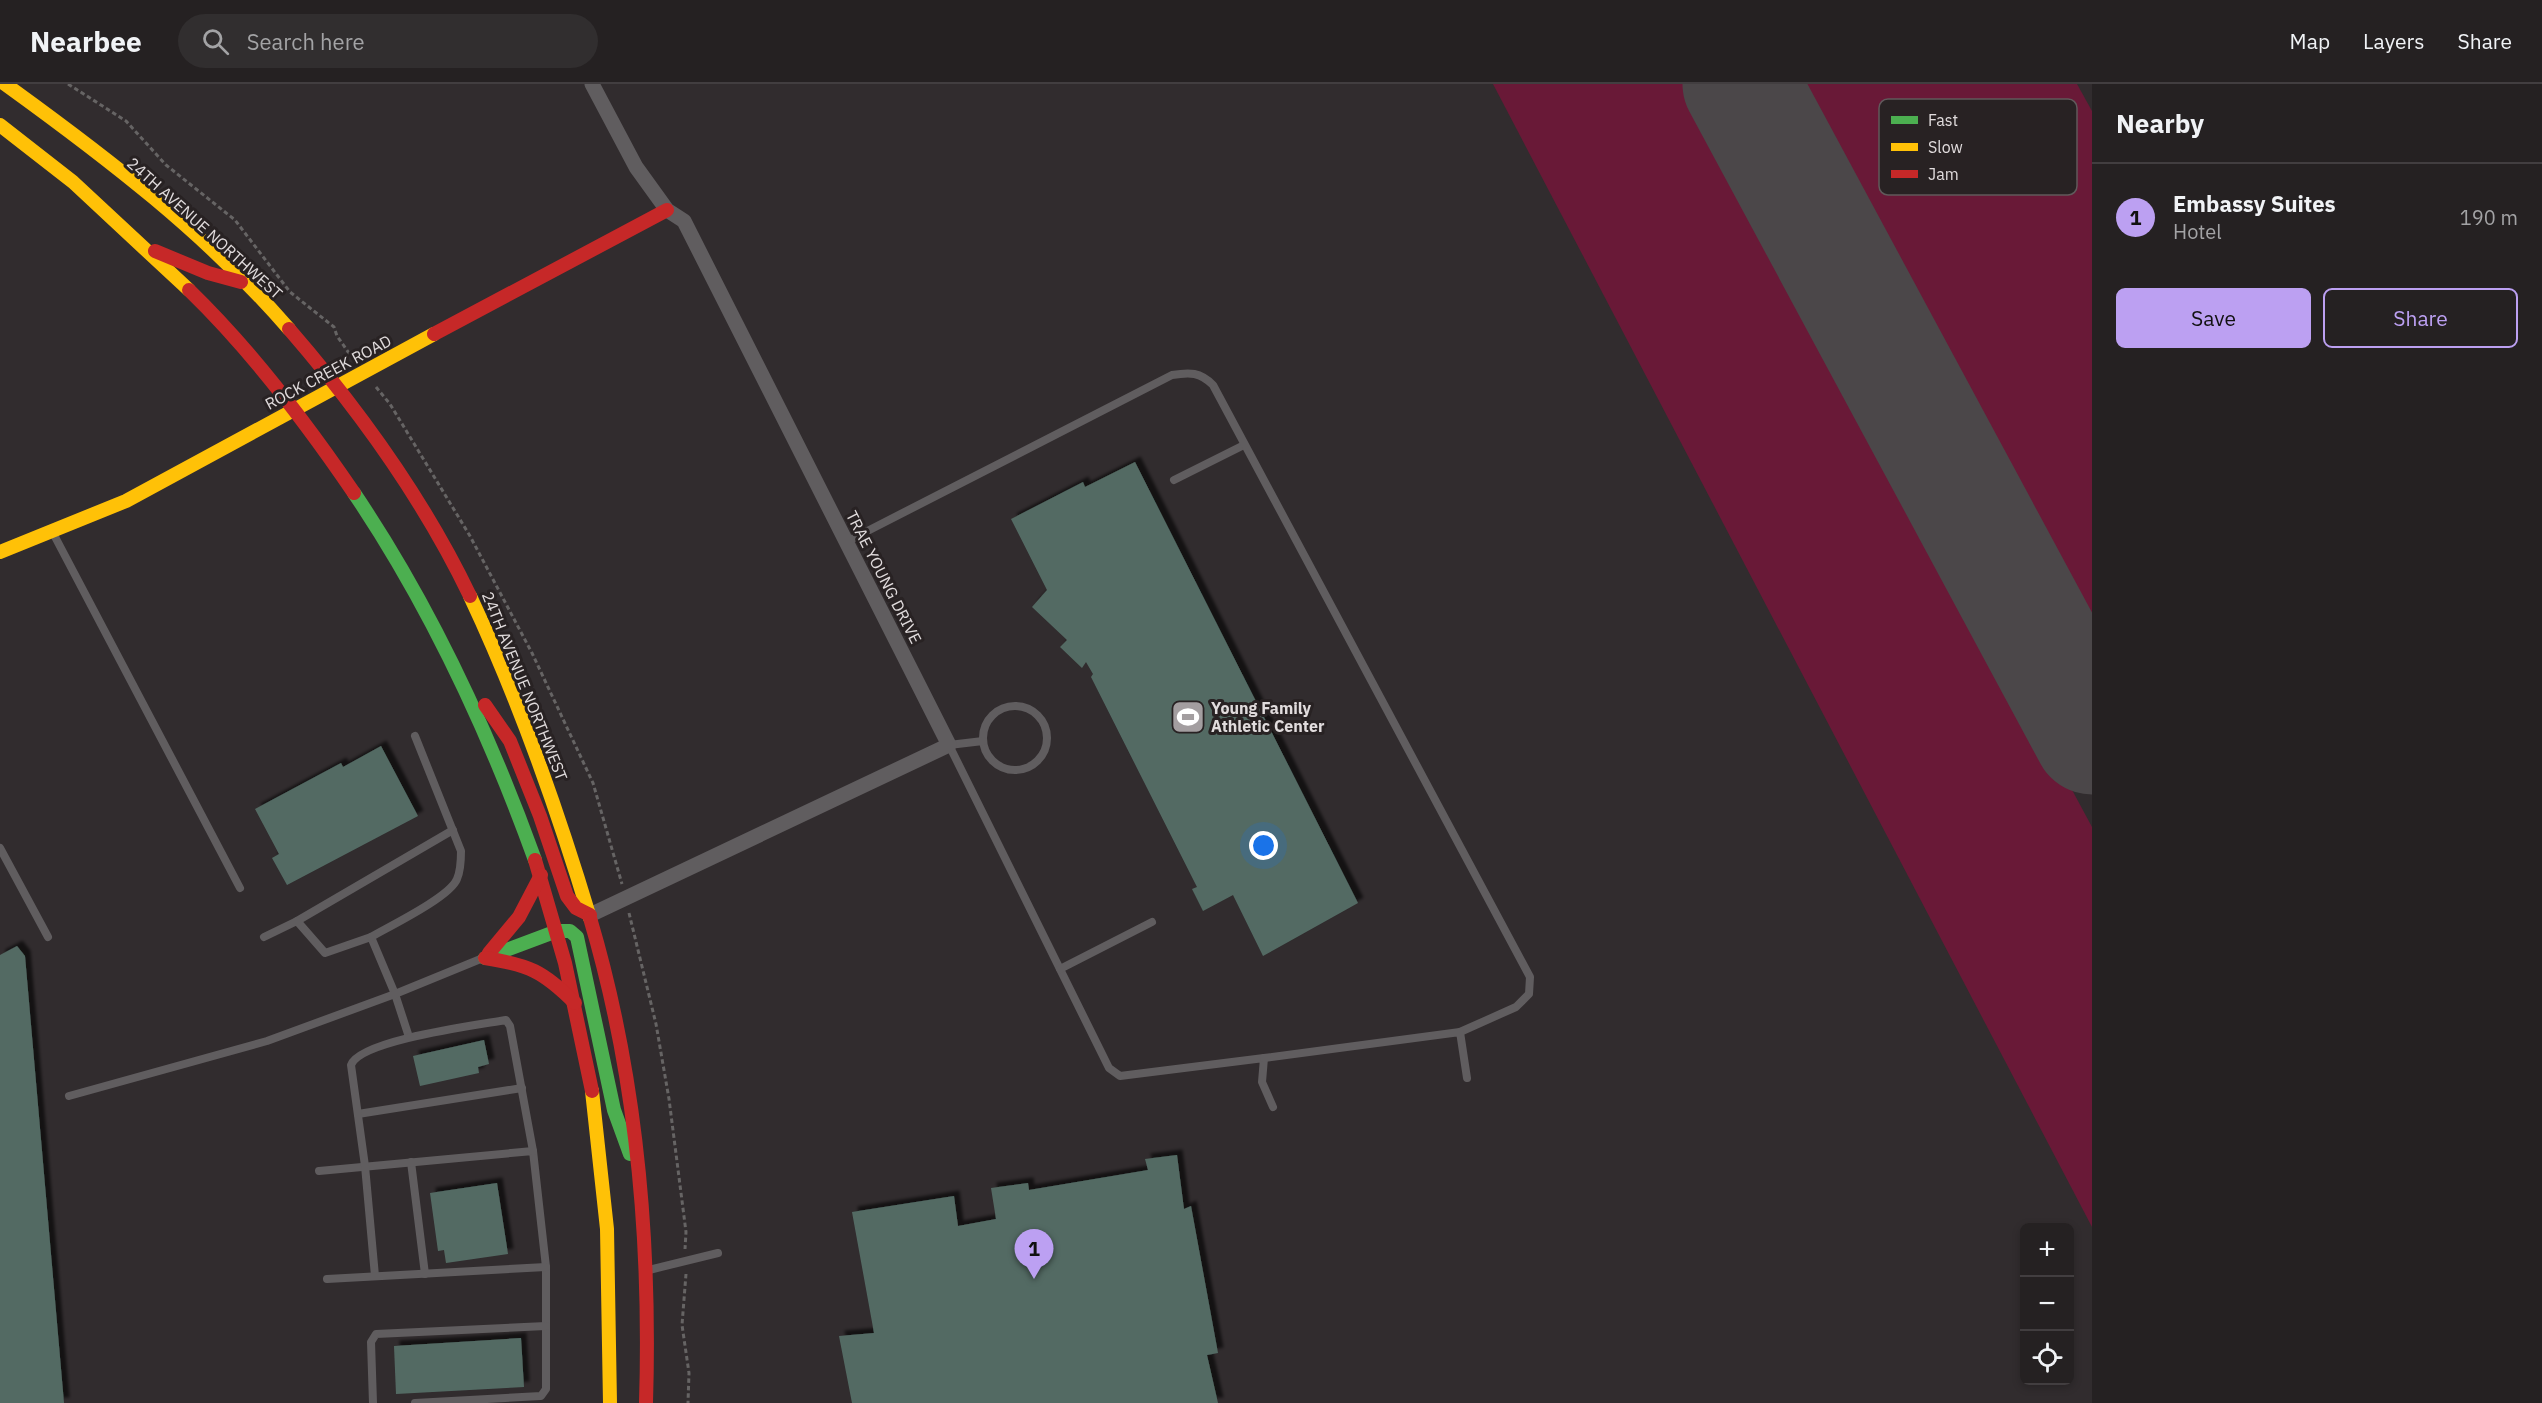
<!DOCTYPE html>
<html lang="en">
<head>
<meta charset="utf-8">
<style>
	:root { --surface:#252122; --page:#312e2f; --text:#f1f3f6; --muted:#a3a3a5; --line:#423e40; --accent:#bca0f2 }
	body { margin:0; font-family:"IBM Plex Sans",sans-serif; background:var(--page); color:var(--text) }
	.controls { position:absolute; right:18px; bottom:18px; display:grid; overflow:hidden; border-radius:9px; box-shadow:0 3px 9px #0003 }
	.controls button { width:54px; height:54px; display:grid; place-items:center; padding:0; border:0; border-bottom:2px solid var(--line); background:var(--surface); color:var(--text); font:30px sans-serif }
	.you { position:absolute; left:1264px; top:762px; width:21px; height:21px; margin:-15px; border:4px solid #fff; border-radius:50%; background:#1a73e8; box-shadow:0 0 0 9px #1a73e833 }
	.badge { display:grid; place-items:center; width:39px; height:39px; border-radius:50%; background:var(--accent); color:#111; font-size:20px; font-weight:700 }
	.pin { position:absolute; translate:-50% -50px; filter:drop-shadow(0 2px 3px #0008) }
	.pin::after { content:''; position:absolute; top:32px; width:21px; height:18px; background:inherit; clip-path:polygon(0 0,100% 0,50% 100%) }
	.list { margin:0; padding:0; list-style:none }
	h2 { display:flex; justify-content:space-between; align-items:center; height:78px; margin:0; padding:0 24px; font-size:26px }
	h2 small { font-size:20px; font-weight:400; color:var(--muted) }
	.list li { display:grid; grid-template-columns:39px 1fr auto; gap:18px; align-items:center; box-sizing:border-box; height:108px; padding:0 24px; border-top:2px solid var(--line) }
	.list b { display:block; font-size:22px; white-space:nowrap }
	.list p { margin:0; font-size:20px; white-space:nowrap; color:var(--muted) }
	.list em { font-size:20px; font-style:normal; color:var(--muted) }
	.actions { display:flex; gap:12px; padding:18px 24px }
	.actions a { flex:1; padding:14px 0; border:2px solid var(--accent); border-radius:9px; text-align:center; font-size:21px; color:var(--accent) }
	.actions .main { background:var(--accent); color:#111 }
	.icon { flex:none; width:33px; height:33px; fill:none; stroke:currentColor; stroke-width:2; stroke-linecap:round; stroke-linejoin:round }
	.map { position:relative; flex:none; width:2092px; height:1319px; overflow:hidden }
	header { display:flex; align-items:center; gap:36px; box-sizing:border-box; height:84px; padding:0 30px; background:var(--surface); border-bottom:2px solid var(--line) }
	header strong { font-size:28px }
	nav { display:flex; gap:33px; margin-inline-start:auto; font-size:21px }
	.search { width:420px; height:54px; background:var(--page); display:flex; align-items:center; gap:15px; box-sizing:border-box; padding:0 21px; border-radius:33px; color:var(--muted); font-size:22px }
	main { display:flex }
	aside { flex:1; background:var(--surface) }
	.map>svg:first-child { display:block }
	.green { fill:#691937 }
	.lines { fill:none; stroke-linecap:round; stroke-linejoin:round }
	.runway { stroke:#4b4749; stroke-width:117 }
	.building { fill:#536b64; filter:url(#shadow) }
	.path { stroke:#666464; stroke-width:3; stroke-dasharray:4.5 3; stroke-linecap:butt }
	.lane { stroke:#605d5f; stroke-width:8 }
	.street { stroke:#605d5f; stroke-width:15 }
	.fast { stroke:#4caf50; stroke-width:14 }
	.slow { stroke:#ffc107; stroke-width:14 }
	.jam { stroke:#c62828; stroke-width:14 }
	.labels { text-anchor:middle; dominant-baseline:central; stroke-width:6; stroke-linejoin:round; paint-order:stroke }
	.street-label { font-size:16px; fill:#e1dcdd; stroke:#282223 }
	.poi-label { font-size:16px; font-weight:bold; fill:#e1dcdd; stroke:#282223; text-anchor:start }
	.key { fill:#282223; stroke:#605a5b; stroke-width:1.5 }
	.key-label { font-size:16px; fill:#e1dcdd }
</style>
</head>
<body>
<header>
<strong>Nearbee</strong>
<div class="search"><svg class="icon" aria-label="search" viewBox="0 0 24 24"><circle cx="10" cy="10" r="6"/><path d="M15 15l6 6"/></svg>Search here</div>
<nav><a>Map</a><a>Layers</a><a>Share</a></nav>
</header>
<main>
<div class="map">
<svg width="2092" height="1319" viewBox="0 0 2092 1319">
	<defs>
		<filter id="shadow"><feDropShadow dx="5.5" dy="-5.5" stdDeviation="1.5" flood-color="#0009"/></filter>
	</defs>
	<rect width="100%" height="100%" fill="#312c2e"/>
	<g class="green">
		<path d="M1493,0H1692L2092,743V1143Z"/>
		<path d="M1783,0H2077L2092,27V574Z"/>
	</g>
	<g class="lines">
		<path class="runway" d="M1741,0L2092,652"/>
	</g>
	<g class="building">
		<path d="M1135,378L1358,819L1263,872L1233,811L1203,827L1192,805L1197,803L1091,593L1093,590L1086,578L1082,584L1060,563L1067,556L1032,523L1047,506L1011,435L1083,398L1085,403Z"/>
		<path d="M381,662L418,732L287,801L272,774L279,770L255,725L341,679L343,683Z"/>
		<path d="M17,862L25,872L64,1319H0V871Z"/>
		<path d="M484,956L489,980L478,983L479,989L420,1002L413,972Z"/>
		<path d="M1177,1071L1184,1125L1191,1122L1218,1269L1207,1271L1218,1319H852L839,1252L874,1249L852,1128L954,1112L958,1142L996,1135L991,1104L1028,1099L1029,1106L1148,1086L1145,1075Z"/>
		<path d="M497,1099L508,1170L446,1179L444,1166L438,1167L430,1109Z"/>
		<path d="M521,1254L524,1303L396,1310L394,1262Z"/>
	</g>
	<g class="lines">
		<g class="path">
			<path d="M68,0L126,37L166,81L235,136L290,208L334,243L337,252L351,272"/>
			<path d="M376,303L390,320L470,452L532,569L593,699L622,800"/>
			<path d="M629,829L656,940L669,1015L686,1148L685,1165"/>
			<path d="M686,1190L682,1241L689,1289L688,1319"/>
		</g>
		<g class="lane">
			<path d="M1174,396L1244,361"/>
			<path d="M53,449L240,804"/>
			<path d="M846,458L1172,291C1190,288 1200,288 1213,301L1530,893L1529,910L1516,923L1460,948"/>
			<circle cx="1015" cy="654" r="32"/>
			<path d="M983,657L949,661L1109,984L1120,992L1264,974L1262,998L1273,1023"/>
			<path d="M0,764L48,853"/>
			<path d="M297,837L453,746"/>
			<path d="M264,853L297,837L325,869L371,853L395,910L409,953"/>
			<path d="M371,853C390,842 450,813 457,795C461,786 461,776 461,767L415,652"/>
			<path d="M1060,885L1152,838"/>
			<path d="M1264,974L1460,948L1467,994"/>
			<path d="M69,1012L267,957L395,910L483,874"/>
			<path d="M358,1030L522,1004"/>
			<path d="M411,1078L425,1190"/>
			<path d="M319,1087L533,1067L546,1183V1305L541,1312L415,1319"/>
			<path d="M649,1186L718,1169"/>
			<path d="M375,1192L365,1082L351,981C360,956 478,941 506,936L510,942L533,1067"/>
			<path d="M327,1195L546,1183"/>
			<path d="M373,1319L371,1258L376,1250L546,1242"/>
		</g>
		<path class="street" d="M590,831L949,661L684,137L667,126L636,83L592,0"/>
		<g class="fast">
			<path d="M354,409C431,523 488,646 535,776"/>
			<path d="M485,874L557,847H570L577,853L614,1026L630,1070"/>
		</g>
		<g class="slow">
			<path d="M5,0C106,73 207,150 289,245"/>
			<path d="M0,41L73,98L189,206"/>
			<path d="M0,468L126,417L434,250"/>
			<path d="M470,512C519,616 557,724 590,834"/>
			<path d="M592,1007L607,1145L610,1319"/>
		</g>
		<g class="jam">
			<path d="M155,167L208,189L241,198"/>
			<path d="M189,206C252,267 305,337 354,409"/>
			<path d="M289,245C360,327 423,414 470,512"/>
			<path d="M434,250L667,126"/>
			<path d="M485,621L510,657L540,732L567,812L576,824L590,831"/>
			<path d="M535,776L565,879L592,1007"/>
			<path d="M590,834C637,992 651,1155 646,1319"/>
			<path d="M489,869L519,833L541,791"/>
			<path d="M485,874C529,881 543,887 575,919"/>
		</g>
	</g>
	<defs>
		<symbol id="stadium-square" viewBox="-11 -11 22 22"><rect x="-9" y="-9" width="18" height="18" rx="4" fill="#a39ea0" stroke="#282223"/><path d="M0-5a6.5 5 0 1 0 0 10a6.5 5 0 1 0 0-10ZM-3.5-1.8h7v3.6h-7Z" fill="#fff"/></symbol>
	</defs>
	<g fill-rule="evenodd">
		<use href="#stadium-square" x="1169" y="614" width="38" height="38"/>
	</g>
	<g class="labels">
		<g class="street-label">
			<text transform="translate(205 144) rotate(42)">24TH AVENUE NORTHWEST</text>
			<text transform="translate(328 288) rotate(-28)">ROCK CREEK ROAD</text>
			<text transform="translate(884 493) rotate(63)">TRAE YOUNG DRIVE</text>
			<text transform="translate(525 602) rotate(68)">24TH AVENUE NORTHWEST</text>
		</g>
		<g class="poi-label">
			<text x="1211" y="624">Young Family<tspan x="1211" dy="18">Athletic Center</tspan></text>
		</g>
	</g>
	<rect x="1879" y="15" width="198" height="96" rx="9" class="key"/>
	<rect x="1891" y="32" width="27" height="8" fill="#4caf50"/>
	<rect x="1891" y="59" width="27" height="8" fill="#ffc107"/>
	<rect x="1891" y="86" width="27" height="8" fill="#c62828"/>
	<g class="key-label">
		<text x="1928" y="42">Fast</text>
		<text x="1928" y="69">Slow</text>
		<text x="1928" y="96">Jam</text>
	</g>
</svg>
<div class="controls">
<button>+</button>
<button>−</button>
<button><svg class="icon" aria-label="locate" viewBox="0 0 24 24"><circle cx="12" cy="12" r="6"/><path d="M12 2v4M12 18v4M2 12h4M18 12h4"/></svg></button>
</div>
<div class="you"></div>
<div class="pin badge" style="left:1034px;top:1195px">1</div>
</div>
<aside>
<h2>Nearby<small></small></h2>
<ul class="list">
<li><span class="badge">1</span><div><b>Embassy Suites</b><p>Hotel</p></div><em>190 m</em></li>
</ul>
<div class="actions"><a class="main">Save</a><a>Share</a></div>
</aside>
</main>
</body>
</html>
